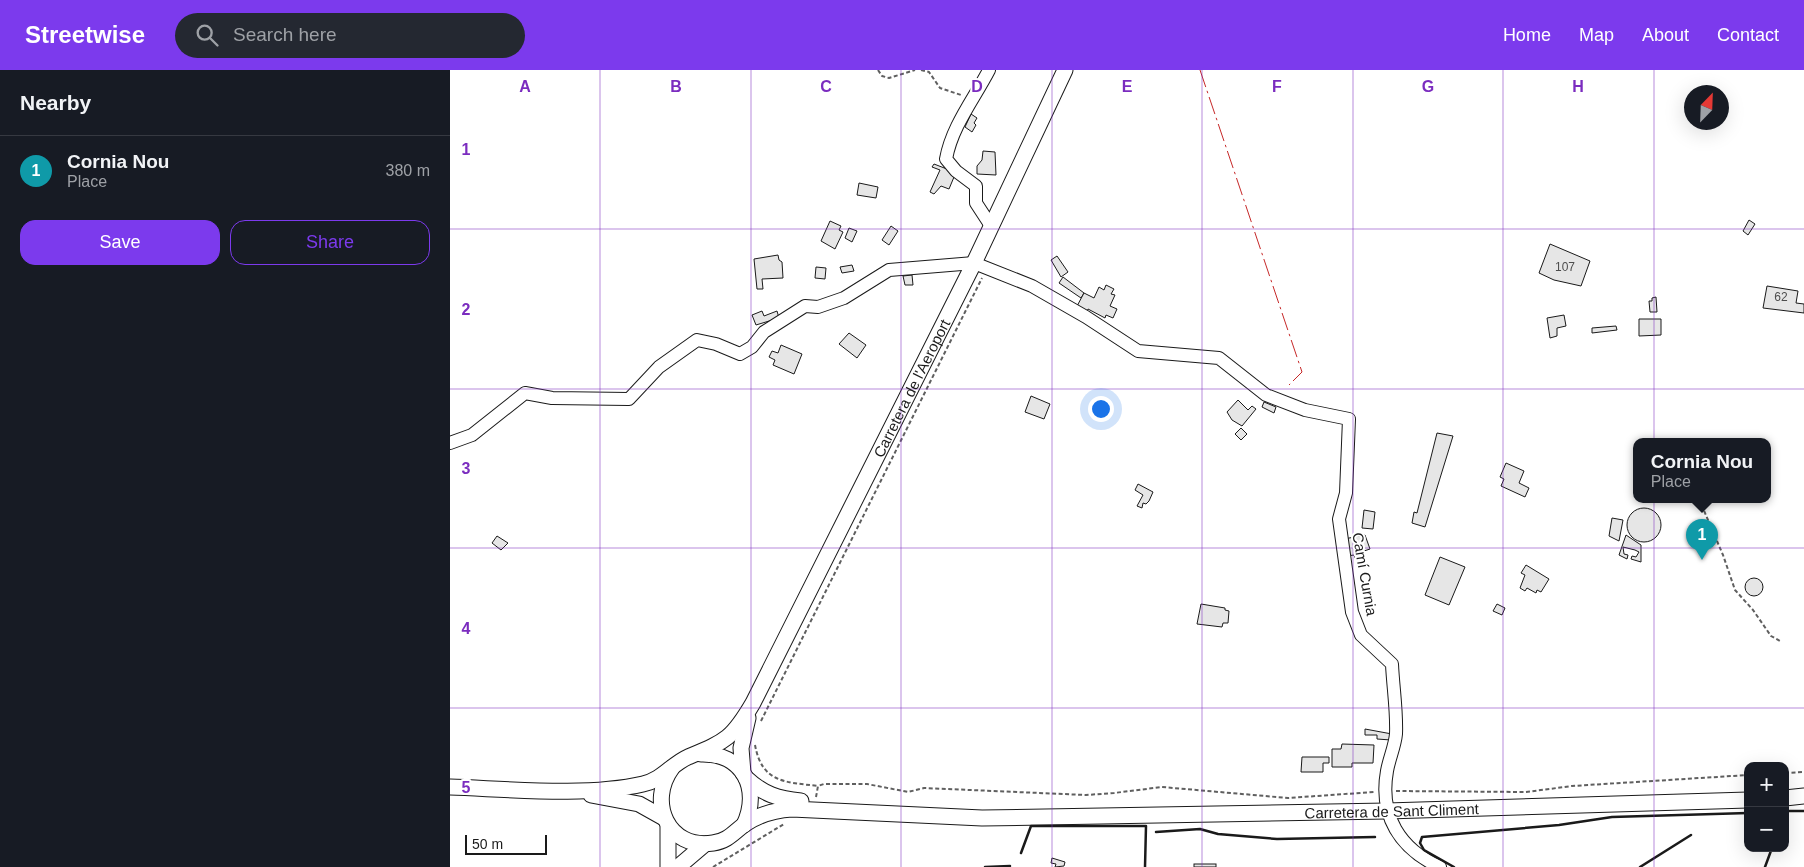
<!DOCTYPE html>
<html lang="en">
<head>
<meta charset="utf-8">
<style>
	:root { --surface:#171b24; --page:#242831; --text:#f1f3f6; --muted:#9ea1a6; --line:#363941; --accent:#7c3aed }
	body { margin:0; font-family:Helvetica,sans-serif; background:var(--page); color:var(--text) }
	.controls { position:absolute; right:15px; bottom:15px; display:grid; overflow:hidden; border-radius:10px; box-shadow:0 5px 20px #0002 }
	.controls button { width:45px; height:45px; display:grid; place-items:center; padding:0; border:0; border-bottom:1px solid var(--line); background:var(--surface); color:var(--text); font:25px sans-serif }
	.compass { position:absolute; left:1234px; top:15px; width:45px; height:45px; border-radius:50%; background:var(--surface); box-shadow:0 5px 20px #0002; rotate:23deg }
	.scale { position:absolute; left:15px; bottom:12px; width:82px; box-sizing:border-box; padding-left:5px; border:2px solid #1a1a1a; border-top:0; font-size:14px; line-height:18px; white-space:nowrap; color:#1a1a1a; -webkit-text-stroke:4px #fff; paint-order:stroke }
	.you { position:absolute; left:650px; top:338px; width:18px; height:18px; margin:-12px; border:4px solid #fff; border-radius:50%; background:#1a73e8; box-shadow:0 0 0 8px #1a73e833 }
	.badge { display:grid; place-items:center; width:32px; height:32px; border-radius:50%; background:var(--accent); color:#fff; font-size:16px; font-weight:700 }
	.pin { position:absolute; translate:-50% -41px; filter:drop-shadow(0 1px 2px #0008) }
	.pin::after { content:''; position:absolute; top:26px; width:18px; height:15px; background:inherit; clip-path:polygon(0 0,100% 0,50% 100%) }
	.popup { position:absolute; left:1183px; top:368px; width:138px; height:65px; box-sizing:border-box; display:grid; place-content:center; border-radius:10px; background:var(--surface); filter:drop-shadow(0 1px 4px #0005); font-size:16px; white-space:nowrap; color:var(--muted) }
	.popup b { font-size:19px; color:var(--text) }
	.popup::after { content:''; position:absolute; left:50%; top:100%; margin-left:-10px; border:10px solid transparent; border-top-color:var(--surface) }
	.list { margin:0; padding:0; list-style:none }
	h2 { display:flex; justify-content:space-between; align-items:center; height:65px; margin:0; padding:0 20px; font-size:21px }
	h2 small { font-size:16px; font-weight:400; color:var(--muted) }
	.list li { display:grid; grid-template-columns:32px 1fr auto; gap:15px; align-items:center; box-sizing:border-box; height:70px; padding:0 20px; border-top:1px solid var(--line) }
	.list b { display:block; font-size:19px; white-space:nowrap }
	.list p { margin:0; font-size:16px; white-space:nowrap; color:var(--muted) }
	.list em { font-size:16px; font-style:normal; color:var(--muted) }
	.actions { display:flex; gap:10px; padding:15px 20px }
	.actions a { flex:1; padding:11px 0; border:1px solid var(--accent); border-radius:15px; text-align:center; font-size:18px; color:var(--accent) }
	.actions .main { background:var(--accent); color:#fff }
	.icon { flex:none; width:28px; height:28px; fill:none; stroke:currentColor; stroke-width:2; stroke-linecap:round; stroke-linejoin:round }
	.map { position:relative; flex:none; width:1354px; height:797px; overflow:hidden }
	header { display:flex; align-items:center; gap:30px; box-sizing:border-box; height:70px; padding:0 25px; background:var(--accent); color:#fff }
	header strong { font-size:24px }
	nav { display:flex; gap:28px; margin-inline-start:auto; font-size:18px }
	.search { width:350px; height:45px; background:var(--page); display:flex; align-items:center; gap:12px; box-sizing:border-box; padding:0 18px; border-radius:28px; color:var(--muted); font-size:19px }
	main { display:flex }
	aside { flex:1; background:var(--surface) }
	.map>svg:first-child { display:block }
	.building { fill:#e6e6e6; stroke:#1a1a1a }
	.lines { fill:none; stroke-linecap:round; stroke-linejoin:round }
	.minor-casing { stroke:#1a1a1a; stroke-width:14 }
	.major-casing { stroke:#1a1a1a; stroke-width:17 }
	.path { stroke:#5f5f5f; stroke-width:2; stroke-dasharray:4 2.5; stroke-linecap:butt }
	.minor { stroke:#fff; stroke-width:12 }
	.major { stroke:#fff; stroke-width:15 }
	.wall { stroke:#1a1a1a; stroke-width:2.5 }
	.power { stroke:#c62828; stroke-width:1; stroke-dasharray:18 4 2.5 4; stroke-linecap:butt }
	.grid { fill:none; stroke:#7b2cbf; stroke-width:1; stroke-opacity:0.55 }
	.labels { text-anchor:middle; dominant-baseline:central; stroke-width:4; stroke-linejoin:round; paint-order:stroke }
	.number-label { font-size:12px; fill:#4d4d4d }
	.street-label { font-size:15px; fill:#1a1a1a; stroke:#fff }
	.grid-label { font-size:16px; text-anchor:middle; font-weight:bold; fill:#7b2cbf; stroke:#fff; stroke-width:4; stroke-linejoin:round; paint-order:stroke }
</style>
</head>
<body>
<header>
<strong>Streetwise</strong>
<div class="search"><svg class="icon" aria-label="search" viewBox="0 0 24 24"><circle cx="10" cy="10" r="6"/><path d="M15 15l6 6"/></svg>Search here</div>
<nav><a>Home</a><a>Map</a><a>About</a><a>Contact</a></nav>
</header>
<main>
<aside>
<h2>Nearby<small></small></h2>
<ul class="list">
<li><span class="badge" style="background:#0f9aa8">1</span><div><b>Cornia Nou</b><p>Place</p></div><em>380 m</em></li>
</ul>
<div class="actions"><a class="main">Save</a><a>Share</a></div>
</aside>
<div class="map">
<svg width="1354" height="797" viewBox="0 0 1354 797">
	<rect width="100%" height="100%" fill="#fff"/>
	<g class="building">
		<path d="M521,44L527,48L524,53L526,55L522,62L515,57Z"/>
		<path d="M533,81L545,82L546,105L527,104V96L532,90Z"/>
		<path d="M484,94L502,101L501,105L504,107L499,119L491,116L484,124L480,122L490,100L482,97Z"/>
		<path d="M409,113L428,117L426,128L407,125Z"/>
		<path d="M1299,150L1305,154L1298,165L1293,161Z"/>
		<path d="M380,151L391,156L389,160L393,162L385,179L371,171Z"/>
		<path d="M441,156L448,161L439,175L432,170Z"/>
		<path d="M399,158L407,161L402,172L395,168Z"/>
		<path d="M1100,174L1140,191L1131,216L1104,210L1089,203Z"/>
		<path d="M328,185L329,190L332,192L333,208L312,209L313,219H307L304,189Z"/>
		<path d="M607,186L618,202L611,207L601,190Z"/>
		<path d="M402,195L404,201L392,203L390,197Z"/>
		<path d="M366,197L376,198L375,209L365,208Z"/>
		<path d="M462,205L463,215H455L453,206Z"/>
		<path d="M613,207L634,223L631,228L609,213Z"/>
		<path d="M656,215L664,219L661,224L665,225L660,236L667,239L663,248L656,245L655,248L638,239L636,244L626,238L634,223L644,228L649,217L654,220Z"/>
		<path d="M1317,216L1348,221L1346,233L1354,234V243L1313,238Z"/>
		<path d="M1206,227L1207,242H1200L1199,231H1202V228Z"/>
		<path d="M312,241L314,246L327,241L329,248L306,255L302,245Z"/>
		<path d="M1114,245L1116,256L1107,258V266L1100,268L1097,248Z"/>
		<path d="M1189,249H1211V265L1189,266Z"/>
		<path d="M1166,256L1167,260L1142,263V258Z"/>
		<path d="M399,263L416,275L407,288L389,274Z"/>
		<path d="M331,275L352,284L344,304L323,295L325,290L319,287L322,281L328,283Z"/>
		<path d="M581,326L600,334L594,349L575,342Z"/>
		<path d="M788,330L798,340L802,336L806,339L792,356L782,350L777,342Z"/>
		<path d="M814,332L826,337L824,343L812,337Z"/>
		<path d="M791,358L797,364L791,370L785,364Z"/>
		<path d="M987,363L1003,366L975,457L962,453L964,442L967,443Z"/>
		<path d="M1056,393L1074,401L1069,413L1079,418L1075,427L1051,416L1054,409L1050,407Z"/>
		<path d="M688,414L703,422L699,431L696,434L693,433L692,438L687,436L693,425L685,420Z"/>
		<circle cx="1194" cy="455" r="17"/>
		<path d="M914,440L925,442L923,459L912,458Z"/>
		<path d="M1162,448L1173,450L1169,471L1159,466Z"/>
		<path d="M915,465L920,479L914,481L915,486L905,488L904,485L897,486L894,469Z"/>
		<path d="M1176,465L1191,475V492L1181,489L1182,486L1186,487L1189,482L1185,480L1173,477L1174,484L1178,485L1177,489L1169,485Z"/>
		<path d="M47,466L58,473L51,480L42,473Z"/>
		<path d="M990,487L1015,497L999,535L975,525Z"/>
		<path d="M1076,495L1099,509L1091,522L1087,520L1086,523L1077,518L1075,521L1070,518L1075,505L1071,503Z"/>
		<circle cx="1304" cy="517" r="9"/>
		<path d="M751,534L775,538V540L779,541L778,553H773L772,557L747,554Z"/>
		<path d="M1047,534L1055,538L1052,545L1043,541Z"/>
		<path d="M915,659L942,664L941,670L927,669V665H915Z"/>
		<path d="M892,674L924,675L923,693H902V697H882V679H891Z"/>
		<path d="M852,687H879V693H873V702H851Z"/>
		<path d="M602,788L615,792L614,796L605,797L606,794L601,793Z"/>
		<rect x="744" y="794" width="22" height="3"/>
	</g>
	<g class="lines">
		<defs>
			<g id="minor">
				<path d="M539,0C524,29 502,56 496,89L506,101L526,116V133L541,156"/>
				<path d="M0,373L22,365L75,323L102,328L179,329L209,297L247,270L266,274L290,284L302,277L314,262L355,236L368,237L394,228L439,200L524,193L582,216L636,247L688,281L769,288L816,325L855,340L899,349L896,423L889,449L902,542L911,565L942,594C943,617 947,641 946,664C945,676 939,689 937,701C929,746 950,779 990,797"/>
			</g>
			<g id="major">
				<path d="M251,684C293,683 311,719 294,755"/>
				<path id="s1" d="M222,698C197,732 218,780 263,773C278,771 284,762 295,754C310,744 325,740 342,739L532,748L937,741L1298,730"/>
				<path d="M293,703L291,678L298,648"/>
				<path d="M296,708C313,724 328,729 351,731"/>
				<path id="s2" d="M0,717C58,719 137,727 193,714C212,710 222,694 238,687C276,671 282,669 303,633L524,193L615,0"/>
				<path d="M141,725L189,734L214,748"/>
				<path d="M1335,728L1354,726"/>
				<path d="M218,755V797"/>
				<path d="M228,797L255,774"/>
			</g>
		</defs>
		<use href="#minor" class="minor-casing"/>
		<use href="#major" class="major-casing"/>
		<g class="path">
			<path d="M428,0L432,6L439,8L465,0"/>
			<path d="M471,0L479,2L490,18L511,25"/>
			<path d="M1249,429L1273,485L1285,520L1303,540L1321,566L1330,571"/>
			<path d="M311,651L532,208"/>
			<path d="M305,675C312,713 335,712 368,716"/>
			<path d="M1335,703L1354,702"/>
			<path d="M946,721L1076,722L1122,716L1298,705"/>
			<path d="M366,727L368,716L374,714H417L458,722L474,718L636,725L664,723L712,717L838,728L924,722"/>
			<path d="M263,797L334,754"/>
		</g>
		<use href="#minor" class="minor"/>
		<use href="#major" class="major"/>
		<g class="wall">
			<path d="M1335,741H1354"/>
			<path d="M706,762L750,759L768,764L827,769L925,767"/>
			<path d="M571,783L581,756H696L695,797"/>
			<path d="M535,797L560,796"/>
			<path d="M1004,797L974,780L970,773L972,767L1109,755L1162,747L1298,743"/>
			<path d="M1190,797L1241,765"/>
			<path d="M1315,797L1322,778"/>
		</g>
		<path class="power" d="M750,0L852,302L839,315"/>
	</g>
	<path class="grid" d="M150,0V797M301,0V797M451,0V797M602,0V797M752,0V797M903,0V797M1053,0V797M1204,0V797M0,159H1354M0,319H1354M0,478H1354M0,638H1354"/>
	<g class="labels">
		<g class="number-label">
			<text x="1115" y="197">107</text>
			<text x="1331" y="227">62</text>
		</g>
		<g class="street-label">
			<text stroke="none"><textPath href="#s2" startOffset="686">Carretera de l'Aeroport</textPath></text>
			<text transform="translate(915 504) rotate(80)">Camí Curnia</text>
			<text stroke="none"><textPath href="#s1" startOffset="799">Carretera de Sant Climent</textPath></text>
		</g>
	</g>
	<g class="grid-label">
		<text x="75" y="22">A</text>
		<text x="226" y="22">B</text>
		<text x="376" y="22">C</text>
		<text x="527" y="22">D</text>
		<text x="677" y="22">E</text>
		<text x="827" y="22">F</text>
		<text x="978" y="22">G</text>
		<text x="1128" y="22">H</text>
		<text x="16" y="85">1</text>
		<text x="16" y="245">2</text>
		<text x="16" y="404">3</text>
		<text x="16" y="564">4</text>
		<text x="16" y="723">5</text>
	</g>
</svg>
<div class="controls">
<button>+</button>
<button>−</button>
</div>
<svg class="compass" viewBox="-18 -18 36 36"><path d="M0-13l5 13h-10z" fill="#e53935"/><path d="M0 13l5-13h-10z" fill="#9ea1a6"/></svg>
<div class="scale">50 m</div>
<div class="you"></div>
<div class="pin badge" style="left:1252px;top:490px;background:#0f9aa8">1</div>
<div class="popup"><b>Cornia Nou</b>Place</div>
</div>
</main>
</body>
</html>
